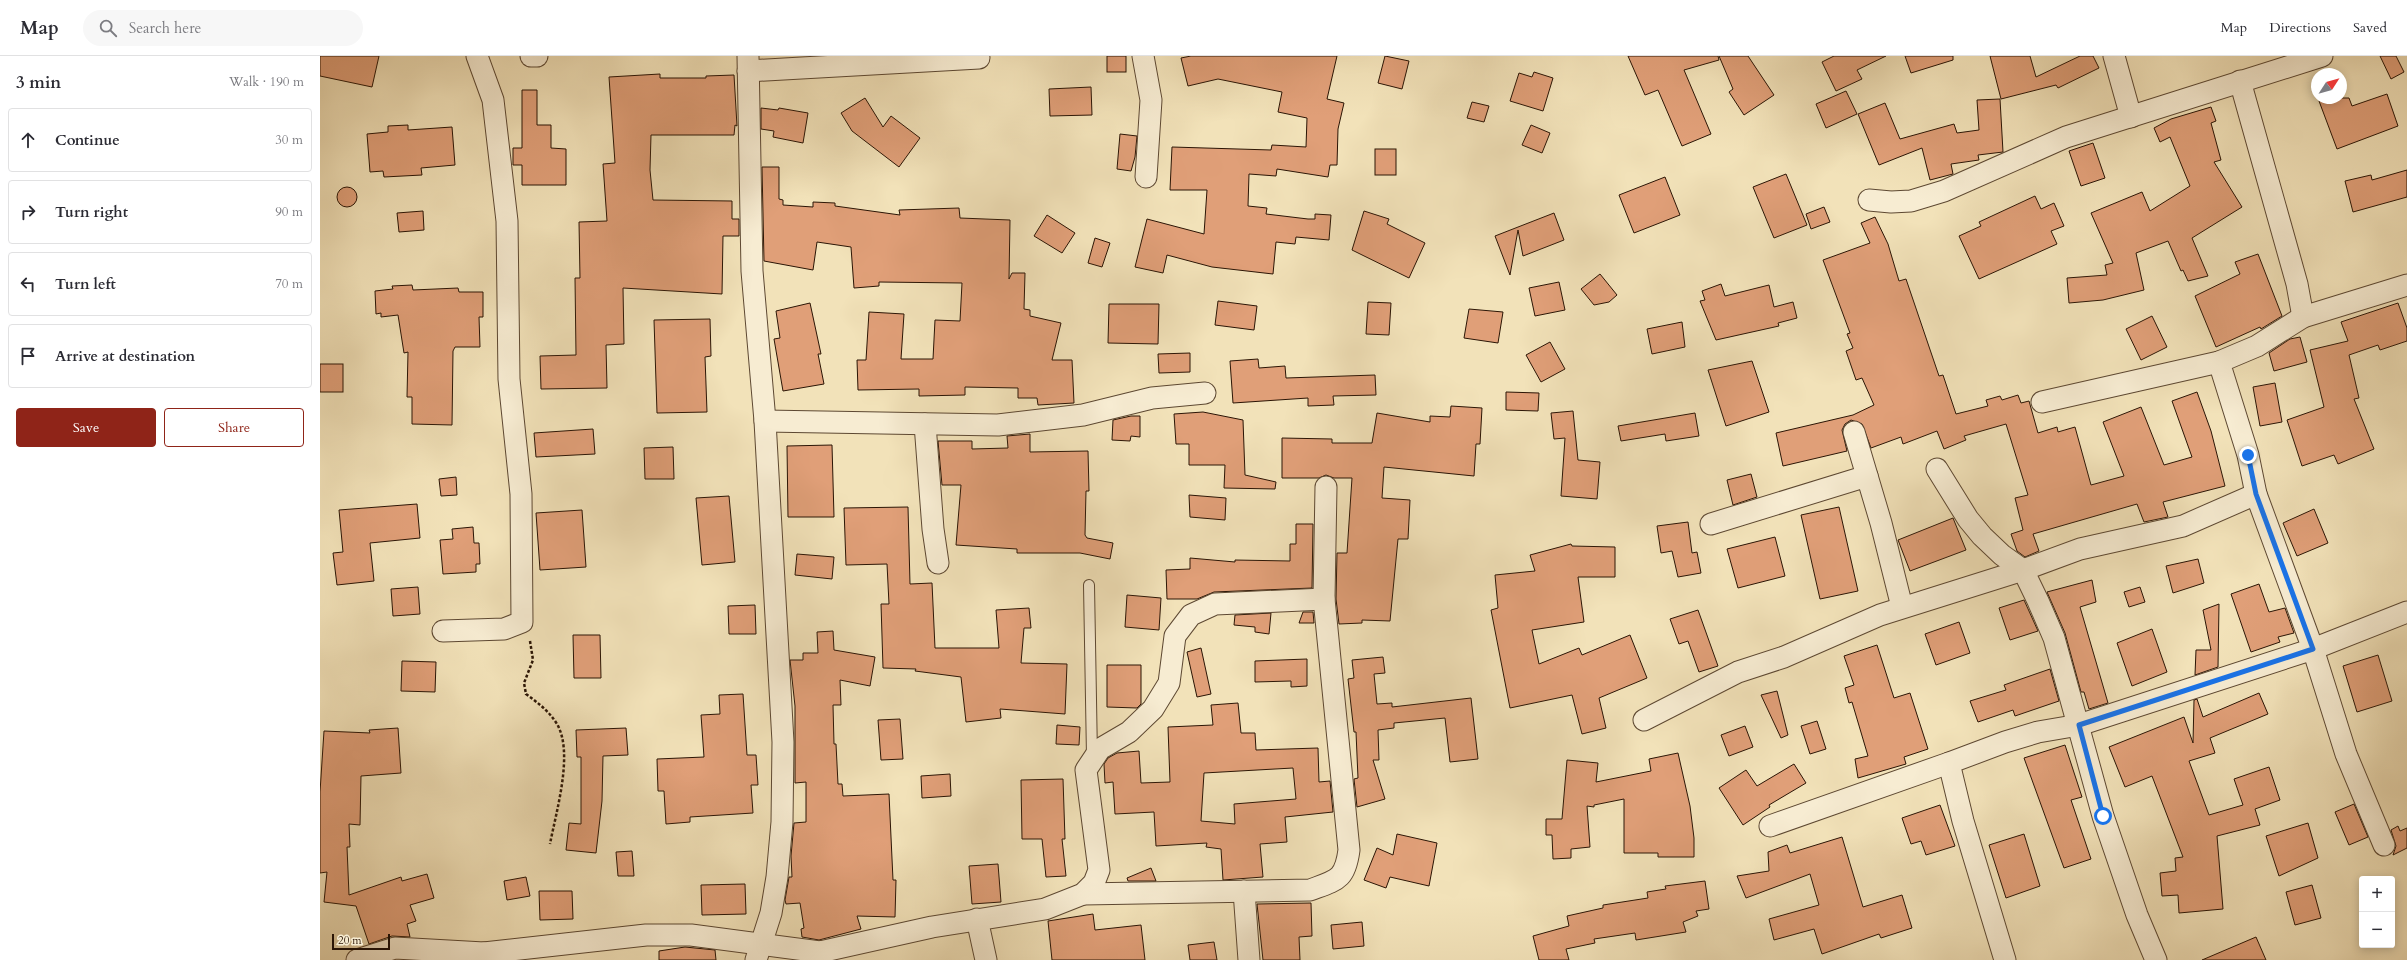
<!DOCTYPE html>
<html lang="en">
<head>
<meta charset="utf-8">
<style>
	:root { --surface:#fff; --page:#f7f7f7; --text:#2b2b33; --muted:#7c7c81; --line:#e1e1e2; --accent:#8f2418 }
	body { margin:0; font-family:Cardo,serif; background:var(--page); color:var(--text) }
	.controls { position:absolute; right:12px; bottom:12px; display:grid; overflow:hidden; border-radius:4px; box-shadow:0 2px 10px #0003 }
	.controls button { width:36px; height:36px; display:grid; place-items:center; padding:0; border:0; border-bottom:1px solid var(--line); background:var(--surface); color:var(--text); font:20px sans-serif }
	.compass { position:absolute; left:1991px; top:12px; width:36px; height:36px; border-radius:50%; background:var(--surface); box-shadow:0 2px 10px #0003; rotate:54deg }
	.scale { position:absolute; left:12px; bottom:10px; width:58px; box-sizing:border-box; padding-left:4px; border:2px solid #2b1505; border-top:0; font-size:11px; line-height:14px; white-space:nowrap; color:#2b1505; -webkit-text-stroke:3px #f7ecd2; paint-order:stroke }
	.stop { position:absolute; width:12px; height:12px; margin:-9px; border:3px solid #1a73e8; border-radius:50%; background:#fff }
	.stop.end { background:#1a73e8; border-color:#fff; box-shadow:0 1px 4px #0008 }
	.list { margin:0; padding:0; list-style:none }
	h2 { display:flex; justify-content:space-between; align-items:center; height:52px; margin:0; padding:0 16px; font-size:17px }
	h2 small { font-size:13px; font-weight:400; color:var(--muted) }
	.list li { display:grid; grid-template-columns:26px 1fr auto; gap:12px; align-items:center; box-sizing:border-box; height:64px; margin:0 8px 8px; padding:0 8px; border:1px solid var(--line); border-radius:4px }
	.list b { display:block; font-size:15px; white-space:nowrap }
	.list em { font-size:13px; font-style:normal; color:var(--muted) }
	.actions { display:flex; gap:8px; padding:12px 16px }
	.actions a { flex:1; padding:9px 0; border:1px solid var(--accent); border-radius:4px; text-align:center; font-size:14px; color:var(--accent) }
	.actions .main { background:var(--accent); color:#fff }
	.icon { flex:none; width:22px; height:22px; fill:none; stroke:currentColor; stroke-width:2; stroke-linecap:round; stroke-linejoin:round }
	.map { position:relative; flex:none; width:2087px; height:904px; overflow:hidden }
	header { display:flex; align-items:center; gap:24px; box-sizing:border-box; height:56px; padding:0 20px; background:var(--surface); border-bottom:1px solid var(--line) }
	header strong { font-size:19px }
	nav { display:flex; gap:22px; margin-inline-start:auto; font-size:14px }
	.search { width:280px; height:36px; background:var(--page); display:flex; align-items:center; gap:10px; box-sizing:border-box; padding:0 14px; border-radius:22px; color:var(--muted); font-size:15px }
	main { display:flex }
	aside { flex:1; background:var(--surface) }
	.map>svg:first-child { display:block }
	.building { fill:#e09f78; stroke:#2b1505; fill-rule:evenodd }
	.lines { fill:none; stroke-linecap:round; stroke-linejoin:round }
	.lane-casing { stroke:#5d4832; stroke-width:12 }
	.street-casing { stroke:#5d4832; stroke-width:23 }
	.path { stroke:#2b1505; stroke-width:2.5; stroke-dasharray:3 2; stroke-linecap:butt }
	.lane { stroke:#f7ecd2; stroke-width:10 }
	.street { stroke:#f7ecd2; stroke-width:21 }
	.route { stroke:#1a73e8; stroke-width:5 }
</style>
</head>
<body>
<header>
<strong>Map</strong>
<div class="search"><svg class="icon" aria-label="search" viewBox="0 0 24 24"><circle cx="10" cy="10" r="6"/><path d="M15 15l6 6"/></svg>Search here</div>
<nav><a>Map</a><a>Directions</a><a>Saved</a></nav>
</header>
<main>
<aside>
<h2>3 min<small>Walk · 190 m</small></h2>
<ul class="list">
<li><svg class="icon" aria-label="ahead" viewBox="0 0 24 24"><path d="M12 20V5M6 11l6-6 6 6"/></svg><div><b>Continue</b></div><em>30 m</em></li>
<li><svg class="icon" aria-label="right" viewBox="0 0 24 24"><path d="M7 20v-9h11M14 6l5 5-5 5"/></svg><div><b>Turn right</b></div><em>90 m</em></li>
<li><svg class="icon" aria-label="left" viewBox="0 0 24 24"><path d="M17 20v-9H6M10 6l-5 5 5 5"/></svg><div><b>Turn left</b></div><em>70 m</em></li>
<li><svg class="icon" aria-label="arrive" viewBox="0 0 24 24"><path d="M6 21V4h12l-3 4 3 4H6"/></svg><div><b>Arrive at destination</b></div></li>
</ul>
<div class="actions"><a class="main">Save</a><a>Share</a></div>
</aside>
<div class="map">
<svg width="2087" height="904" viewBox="0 0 2087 904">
	<rect width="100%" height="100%" fill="#f2e2b9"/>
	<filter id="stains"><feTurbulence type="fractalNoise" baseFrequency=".005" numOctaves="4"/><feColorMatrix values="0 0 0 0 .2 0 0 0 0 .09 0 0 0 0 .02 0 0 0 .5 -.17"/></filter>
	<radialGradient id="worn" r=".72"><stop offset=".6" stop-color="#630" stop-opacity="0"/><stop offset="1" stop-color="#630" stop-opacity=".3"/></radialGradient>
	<g class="building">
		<path d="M0,0H59L52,31L0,20Z"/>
		<rect x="787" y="0" width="19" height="16"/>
		<path d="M871,0H1017L1007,43L1024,47L1018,73L1017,109H1010L1008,121L957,113L956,120L929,118L928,150L947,152L946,158L988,163H995V158L1011,159L1009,184L976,181L975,188L956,186L953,218L892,211L847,199L843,217L815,211L827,163L884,178L887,134H850L852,91L951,94L952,89L986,91L987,62L958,56L962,36L898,23L868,30L861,2Z"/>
		<path d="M1065,0L1089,5L1082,33L1058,27Z"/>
		<path d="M1308,0H1398L1399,4L1364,14L1391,78L1362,90L1338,34L1325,39Z"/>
		<path d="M1399,0H1428L1454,39L1424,59L1409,36L1413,33Z"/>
		<path d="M1514,0H1566L1537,14L1542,23L1516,35L1502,6Z"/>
		<path d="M1585,0H1633V4L1591,17Z"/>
		<path d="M1670,0H1710L1716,21L1760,0H1773L1779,12L1738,32L1736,29L1681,43Z"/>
		<path d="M2060,0H2076L2084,16L2071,23Z"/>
		<path d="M1214,16L1233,22L1223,55L1190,45L1199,17L1212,21Z"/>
		<path d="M340,18V22H386V20L414,19L417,70L415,69L414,79H331L330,114L333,144L412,145V163H419V180H403L402,238L303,232L304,288L286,289L287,332L221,333L220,300L256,299L255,222H260L259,166L287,165L283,108L295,107L289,21Z"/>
		<path d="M771,31L772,59L730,60L729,33Z"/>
		<path d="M202,34H217V69H231V92L246,93V129H202V109H193V92H202Z"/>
		<path d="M1526,35L1537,58L1506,72L1496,48Z"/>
		<path d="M2067,38L2078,70L2017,93L1999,45L2008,42H2029L2032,50Z"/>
		<path d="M545,42L563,71L571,60L600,82L579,111L532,75L521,57Z"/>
		<path d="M1680,43L1683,96L1658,99L1659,104L1631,108L1633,118L1610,124L1602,92L1559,109L1538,58L1565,47L1580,83L1634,68L1637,77L1659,74L1657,44Z"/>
		<path d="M1152,46L1169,50L1164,66L1147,62Z"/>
		<path d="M1891,51L1896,65L1891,67L1901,104L1894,106L1922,151L1872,182L1888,220L1868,225L1863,214L1861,215L1848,185L1816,197L1824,234L1783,244L1749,247L1747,222L1787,219L1785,209L1793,207L1771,157L1822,136L1830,155L1870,130L1850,81L1840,86L1834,72L1851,63Z"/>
		<path d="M441,52L458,54L459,52L488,57L483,87L453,81L454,75L441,73Z"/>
		<path d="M88,69V74L132,71L135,109L101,112L102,119L64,121L63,115L50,116L47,78L68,76V70Z"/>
		<path d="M1211,69L1230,77L1222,97L1202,89Z"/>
		<path d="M800,78L817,80L815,101L811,115L797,113Z"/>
		<path d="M1773,87L1785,122L1761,130L1749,95Z"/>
		<rect x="1055" y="93" width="21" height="26"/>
		<path d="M442,111H459V143L463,144V149L493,151V146L515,147V150L580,159L579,154L639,152L640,162L690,164L689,223L692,217H705L704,253L710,254V260L741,267L732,304H752L754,347L718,349L717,342H698V332L645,331V339L599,340V333L538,334L537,304H546L549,256L584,258L581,303H613L615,264L640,265L642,227L559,226V230L534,232L531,191L497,186L493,214L444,205Z"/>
		<path d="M2087,114V141L2033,156L2025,125L2051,119L2052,124Z"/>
		<path d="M1466,118L1487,169L1454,182L1433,131Z"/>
		<path d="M1345,121L1360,159L1314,177L1299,139Z"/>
		<circle cx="27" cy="141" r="10"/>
		<path d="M1715,140L1721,153L1734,147L1744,170L1731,175L1737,188L1659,223L1639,180L1661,170L1659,166Z"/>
		<path d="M1504,151L1510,166L1491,173L1486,158Z"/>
		<path d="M103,155L104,174L79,176L77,157Z"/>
		<path d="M1044,155L1069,163L1067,168L1105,187L1089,222L1032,194Z"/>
		<path d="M1234,157L1244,184L1203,200L1198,174L1190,219L1175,180Z"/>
		<path d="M727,159L755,177L742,197L714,180Z"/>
		<path d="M1555,161L1568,188L1579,225L1586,223L1619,320L1623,319L1636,358L1668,350L1666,344L1680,340L1682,344L1698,339L1701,347L1709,345L1718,377L1737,371L1738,376L1755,371L1771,429L1804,420L1783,366L1821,351L1844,409L1872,401L1852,345L1877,336L1891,375L1905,430L1843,446L1848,461L1824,466L1817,448L1713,478L1719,495L1705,501L1697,495L1691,478L1703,474L1695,442L1708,439L1686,368L1644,380L1646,384L1624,393L1617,375L1583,388L1581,381L1551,392L1542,368L1531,364L1525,368L1522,374L1527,395L1463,410L1456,377L1533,359L1554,349L1542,322L1536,324L1526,295L1533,292L1527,278L1530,277L1503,204L1550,187L1541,167Z"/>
		<path d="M775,182L790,187L782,211L768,207Z"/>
		<path d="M1938,198L1962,260L1941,273L1940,271L1896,291L1875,240L1920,218L1915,206Z"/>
		<path d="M1280,218L1297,239L1289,246L1274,249L1261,233Z"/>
		<path d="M1239,226L1245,254L1215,260L1209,232Z"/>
		<path d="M1401,228L1405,240L1449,229L1454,251L1473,246L1477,262L1458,267L1459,270L1396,284L1380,245L1385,244L1382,235Z"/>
		<path d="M92,229L93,234L138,232L139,236H163V261H159L160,291H135L133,295L132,369L92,368V341H87L88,296L84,297L78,259L61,261V257L56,258L55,235L73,233L72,230Z"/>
		<path d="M898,245L937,250L934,274L895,269Z"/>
		<path d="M1048,246L1071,247L1069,279L1046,278Z"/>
		<path d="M490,247L501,298H498L504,328L463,335L454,283L460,282L456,255Z"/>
		<path d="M2078,247L2087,272V285L2060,294L2058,289L2029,299L2039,342L2034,343L2054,393L2018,408L2014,399L1982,410L1967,364L2004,351L1990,294L2028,285L2021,266Z"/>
		<path d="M789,248H839L838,288L788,287Z"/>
		<path d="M1149,253L1183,256L1178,287L1144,282Z"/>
		<path d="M1832,260L1847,291L1821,304L1806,273Z"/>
		<path d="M390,263L391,300L385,301L387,356L337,357L334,264Z"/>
		<path d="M1362,266L1365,291L1332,298L1327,273Z"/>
		<path d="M1980,281L1987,306L1954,315L1949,297L1970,283Z"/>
		<path d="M1230,286L1245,313L1221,326L1206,299Z"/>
		<path d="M870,297V316L839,317L838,298Z"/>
		<path d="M938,303L939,312L965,310L966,322L1055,319L1056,339L1013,340L1014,349L988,350V342L913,347L910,305Z"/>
		<path d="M1432,305L1449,356L1406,370L1388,314Z"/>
		<rect x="0" y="308" width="23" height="28"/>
		<path d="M1955,327L1962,366L1940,370L1933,331Z"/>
		<path d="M1186,336L1219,337L1218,355L1186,354Z"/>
		<path d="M1131,350L1162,352L1160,388H1156L1154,420L1064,411L1062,442L1090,444L1088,483H1078L1070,565L1042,564V567L1019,568L1016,543L1017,497H1027L1032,422H1014L1006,419L999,422H962V382L1012,383V387H1052L1057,357L1110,366V360L1130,361Z"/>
		<path d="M1253,355L1258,404L1280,406L1277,443L1241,440L1245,382L1234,383L1231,357Z"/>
		<path d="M883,356L923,364L925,419L956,426L955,433L904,432L905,409H869V388H856L854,358Z"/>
		<path d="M1375,357L1379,380L1346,385L1345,378L1301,385L1298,370Z"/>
		<path d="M811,360H820V381L811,380L810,385L792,384L793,364Z"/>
		<path d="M273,373L275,398L216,401L214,377Z"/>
		<path d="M710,378V396L768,395L769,435H766L765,479L767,482L793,487L790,503L760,497H697V493L636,489L641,429H622L618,385H652V393L688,392L687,380Z"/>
		<path d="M512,389L514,461H468L467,390Z"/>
		<path d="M353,391L354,423H325L324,392Z"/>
		<path d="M1431,418L1437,441L1413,449L1407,424Z"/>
		<path d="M136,421L137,439L121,440L119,423Z"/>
		<path d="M869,439L906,442L905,464L870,461Z"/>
		<path d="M409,440L415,506L382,509L376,442Z"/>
		<path d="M97,448L100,482L50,487L54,525L17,529L13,497L23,496L19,454Z"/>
		<path d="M588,451L590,528L612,527L615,592H679L676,554L709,552L711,572H704L701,607L747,608L745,658L680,653L681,662L646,666L641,621L595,615L596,613L563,612L561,548H569L567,508L526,509L524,452Z"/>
		<path d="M1519,451L1538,535L1500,543L1481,459Z"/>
		<path d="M1994,453L2008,487L1977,500L1963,467Z"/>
		<path d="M262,454L266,511L220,514L216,457Z"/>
		<path d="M1633,462L1646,494L1590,515L1578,484Z"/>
		<path d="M1368,466L1372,497L1377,496L1381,517L1358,521L1352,495L1341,497L1337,470Z"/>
		<path d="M976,468H993L992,532L894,536L877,543H847L846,514L870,513V502L915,506V504L970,505V488H976Z"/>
		<path d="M153,471L154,487H159L160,508H156V516L123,518L120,484L133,483L132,473Z"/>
		<path d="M1455,481L1465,520L1418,532L1407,493Z"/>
		<path d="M1251,488L1252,490L1295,491V521H1258L1264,566L1212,574L1219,608L1259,592L1262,599L1310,579L1327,622L1279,642L1286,672L1262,678L1252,639L1190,652L1171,554L1178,552L1175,519L1215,515L1210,499Z"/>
		<path d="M477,498L514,501L512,523L475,519Z"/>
		<path d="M1878,503L1884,527L1853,537L1846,510Z"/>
		<path d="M1772,524L1776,546L1760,551L1788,647L1769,653L1764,636H1761L1745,577L1727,536Z"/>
		<path d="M1939,528L1949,556L1965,552L1974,577L1958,581L1960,586L1931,596L1911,538Z"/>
		<path d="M98,531L100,558L73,560L71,533Z"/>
		<path d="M1820,531L1825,546L1809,551L1804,536Z"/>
		<path d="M807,539L841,542L839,574L805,571Z"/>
		<path d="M1704,544L1718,575L1690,584L1679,552Z"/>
		<path d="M1899,548L1898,611L1875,619L1876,594H1891L1883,554Z"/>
		<path d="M435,549L436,578H409L408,550Z"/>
		<path d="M1378,554L1398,610L1379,616L1368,585L1359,588L1350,563Z"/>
		<path d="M983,556H993L994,567H979Z"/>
		<path d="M951,557L949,578L935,576V571L914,569L915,559Z"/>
		<path d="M1639,566L1650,597L1616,609L1605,578Z"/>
		<path d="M1832,573L1847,616L1812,630L1797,587Z"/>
		<path d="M513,575L514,594L555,601L550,630L520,624L521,649H513L514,688H516L518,728H522L523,740L569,738L573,824H576L575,861L537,860L541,873L499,884L482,881L481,873L484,872L480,847L466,848L465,844L469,821H472L471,800L474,767L486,766V726L475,727V650L470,604H483V597H498L497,576Z"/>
		<path d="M253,579H280L281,622H254Z"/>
		<path d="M1557,589L1574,642L1590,637L1608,693L1584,701L1586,708L1538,722L1535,703L1548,700L1532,646L1529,647L1525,632L1534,629L1524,600Z"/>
		<path d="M881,592L891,638L877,641L867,596Z"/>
		<path d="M2058,599L2072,645L2037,656L2023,610Z"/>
		<path d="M1063,601L1065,617L1054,618L1057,648L1072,647V651L1151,642L1158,703L1130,706L1125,662L1074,667V672L1058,674L1059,704H1053L1065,743L1037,751L1034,723L1038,722L1036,676H1034L1028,623L1034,622L1032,604Z"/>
		<path d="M987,603V630L971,631V625L935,626V605Z"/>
		<path d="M82,605L116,606L115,636L81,635Z"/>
		<path d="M787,609H821V648L817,652L787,651Z"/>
		<path d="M1730,613L1739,645L1695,660L1693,654L1658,666L1650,645L1686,634L1684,629Z"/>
		<path d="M1457,635L1468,679L1461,682L1441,639Z"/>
		<path d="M1939,637L1948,658L1890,682L1895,697L1869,705L1889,759L1923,749L1914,723L1949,711L1960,744L1935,753L1940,769L1897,780L1903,853L1859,857L1858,839L1842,840L1840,817L1856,815L1855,802L1863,801L1832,720L1805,731L1789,691L1864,661L1873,687L1874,644L1877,643L1883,661Z"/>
		<path d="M423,638L427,699H436L438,729H431L433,757L370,761V766L346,768L344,735H338L337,703L384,701L381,659L400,658L399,639Z"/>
		<path d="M918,647L921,677H935L936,694L998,692L999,726L1010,725L1013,756L965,761L967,786L940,788L943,821L903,824L901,793L886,791L887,787L836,790L834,756L795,758L793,726L785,727L784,708L788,702L797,697L819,695L821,727L850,726L848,671L893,669L891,649ZM973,712L976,743L914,748L915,768L881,765L884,717Z"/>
		<path d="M580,663L583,703L561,704L558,664Z"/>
		<path d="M1497,665L1506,693L1490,698L1481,670Z"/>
		<path d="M737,669L760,671L759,689L736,688Z"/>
		<path d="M1425,670L1433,691L1409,700L1401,679Z"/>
		<path d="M78,672L81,717L41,720L40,769L29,768L30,791H27L29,839L81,821L82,825L107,818L114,842L90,849L96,865L87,868L90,881L72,880L49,888L36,850L4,846L7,816L0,817V736L4,675L50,677L49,674Z"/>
		<path d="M306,672L308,699L283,700L282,745L276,797L246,794L249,767L261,768V701H257L256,674Z"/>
		<path d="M1745,689L1762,741L1751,744L1771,803L1744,812L1704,702Z"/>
		<path d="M1358,697L1370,750L1374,782V801H1338V797H1304V743L1274,749V751L1267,750L1270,791L1251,793V802L1233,803L1232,779H1226V763H1242L1247,704L1278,707L1276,726L1331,715L1329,703Z"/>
		<path d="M1474,708L1486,727L1449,749L1450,751L1423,769L1399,732L1426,714L1437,730Z"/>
		<path d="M630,718L631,740L602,742L601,720Z"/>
		<path d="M743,723L745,783H742L746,820L726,821L722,783H702L701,724Z"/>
		<path d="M2034,748L2048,781L2029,789L2015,756Z"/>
		<path d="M1620,749L1635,790L1606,799L1601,785L1591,788L1582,762Z"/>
		<path d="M1988,767L1998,802L1959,820L1946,780Z"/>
		<path d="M2078,770L2080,775L2087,772V792L2073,799L2076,790L2071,774Z"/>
		<path d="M1077,778L1117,787L1109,830L1070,821L1066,832L1044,824L1057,792L1073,799Z"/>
		<path d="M1704,778L1720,830L1686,842L1669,789Z"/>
		<path d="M1522,781L1543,851L1582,839L1592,872L1561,882L1559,878L1502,898L1494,873L1454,884L1449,863L1499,849L1490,818L1426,842L1417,820L1449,815L1448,796L1467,789L1470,797Z"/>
		<path d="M312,795L314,820H298L296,796Z"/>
		<path d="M678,808L681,846L652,848L649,810Z"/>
		<path d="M831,812L836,825H808L807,822Z"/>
		<path d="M206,821L210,840L187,844L184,825Z"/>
		<path d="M1385,825L1389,853L1376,855L1378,860L1363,866L1366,876L1316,884L1315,877L1274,883L1275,887L1246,893L1249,904H1219L1213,880L1249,870L1247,860L1283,852V849L1328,842L1327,836L1346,833L1345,830Z"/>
		<path d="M425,828L426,858L382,859L381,829Z"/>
		<path d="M1992,829L2001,862L1975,869L1966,836Z"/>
		<path d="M219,835H252L253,863L220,864Z"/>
		<path d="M991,847L992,880L979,881L980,904H943L937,848Z"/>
		<path d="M773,858L775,874L821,869L825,904H732L728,865Z"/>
		<path d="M1042,866L1044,890L1013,893L1011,869Z"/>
		<path d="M1936,881L1946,904H1882Z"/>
		<path d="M894,886L897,904H870L868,889Z"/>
		<path d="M365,891L395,894L396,904H339V895Z"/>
	</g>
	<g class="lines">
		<defs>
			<path id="lane" d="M769,529L772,701"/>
			<g id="street">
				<path d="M211,0H217"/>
				<path d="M428,0L432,215L445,365L463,686L462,766L457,821L451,857L436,904"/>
				<path d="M823,0L831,44L826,121"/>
				<path d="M1794,0L1811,61"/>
				<path d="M428,15L659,2"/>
				<path d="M1920,25L1977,228L1983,261"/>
				<path d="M1549,144L1571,146L1591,145L1624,135L1746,81L2002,0"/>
				<path d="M1722,346L1899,306"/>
				<path d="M445,365L678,369L763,359L832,342L885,337"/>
				<path d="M605,368L613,473L618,507"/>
				<path d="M1534,376L1561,467L1582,551"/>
				<path d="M1617,413L1648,463L1662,480L1682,499L1703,514L1718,545L1734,582L1783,760L1817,859L1836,904"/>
				<path d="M1936,438L1993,593L2026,698L2064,789"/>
				<path d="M1391,468L1547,420"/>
				<path d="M123,575L184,573L202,566L201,438L189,323L187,165L173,44L157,0"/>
				<path d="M1324,664L1418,616L1464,601L1560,559L1703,514L1760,493L1863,470L1936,438L1928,399L1899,306L1937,290L1983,261L2087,229"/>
				<path d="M1450,770L1629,707"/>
				<path d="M924,835L929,904"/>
				<path d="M763,838L990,834C1017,824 1025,824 1029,794L1004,543L1006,431"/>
				<path d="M657,863L666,904"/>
				<path d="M37,904L75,892L164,897"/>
				<path d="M166,904L164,897L326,879H371L500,896L612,871L725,853L763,838L774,827L779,814L766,714L780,693L809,676L833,653L849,627L855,580L871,559L895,548L1004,543"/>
				<path d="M1685,904L1643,765L1629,707L1685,686L1718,676L1759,669L1993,593L2087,556"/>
			</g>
		</defs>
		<use href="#lane" class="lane-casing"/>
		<use href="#street" class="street-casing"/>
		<path class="path" d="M210,585L213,604L204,627L206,638C218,647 229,655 237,668C254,697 236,756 230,788"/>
		<use href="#lane" class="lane"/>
		<use href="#street" class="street"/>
	</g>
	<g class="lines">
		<path class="route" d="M1783,760L1759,669L1993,593L1936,438L1928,399"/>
	</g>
	<rect width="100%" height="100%" filter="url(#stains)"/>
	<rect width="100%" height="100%" fill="url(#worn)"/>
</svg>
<div class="controls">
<button>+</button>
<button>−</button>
</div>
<svg class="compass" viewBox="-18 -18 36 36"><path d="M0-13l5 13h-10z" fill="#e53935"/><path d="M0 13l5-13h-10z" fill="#7c7c81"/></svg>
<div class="scale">20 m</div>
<div class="stop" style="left:1783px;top:760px"></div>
<div class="stop end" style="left:1928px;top:399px"></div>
</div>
</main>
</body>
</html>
